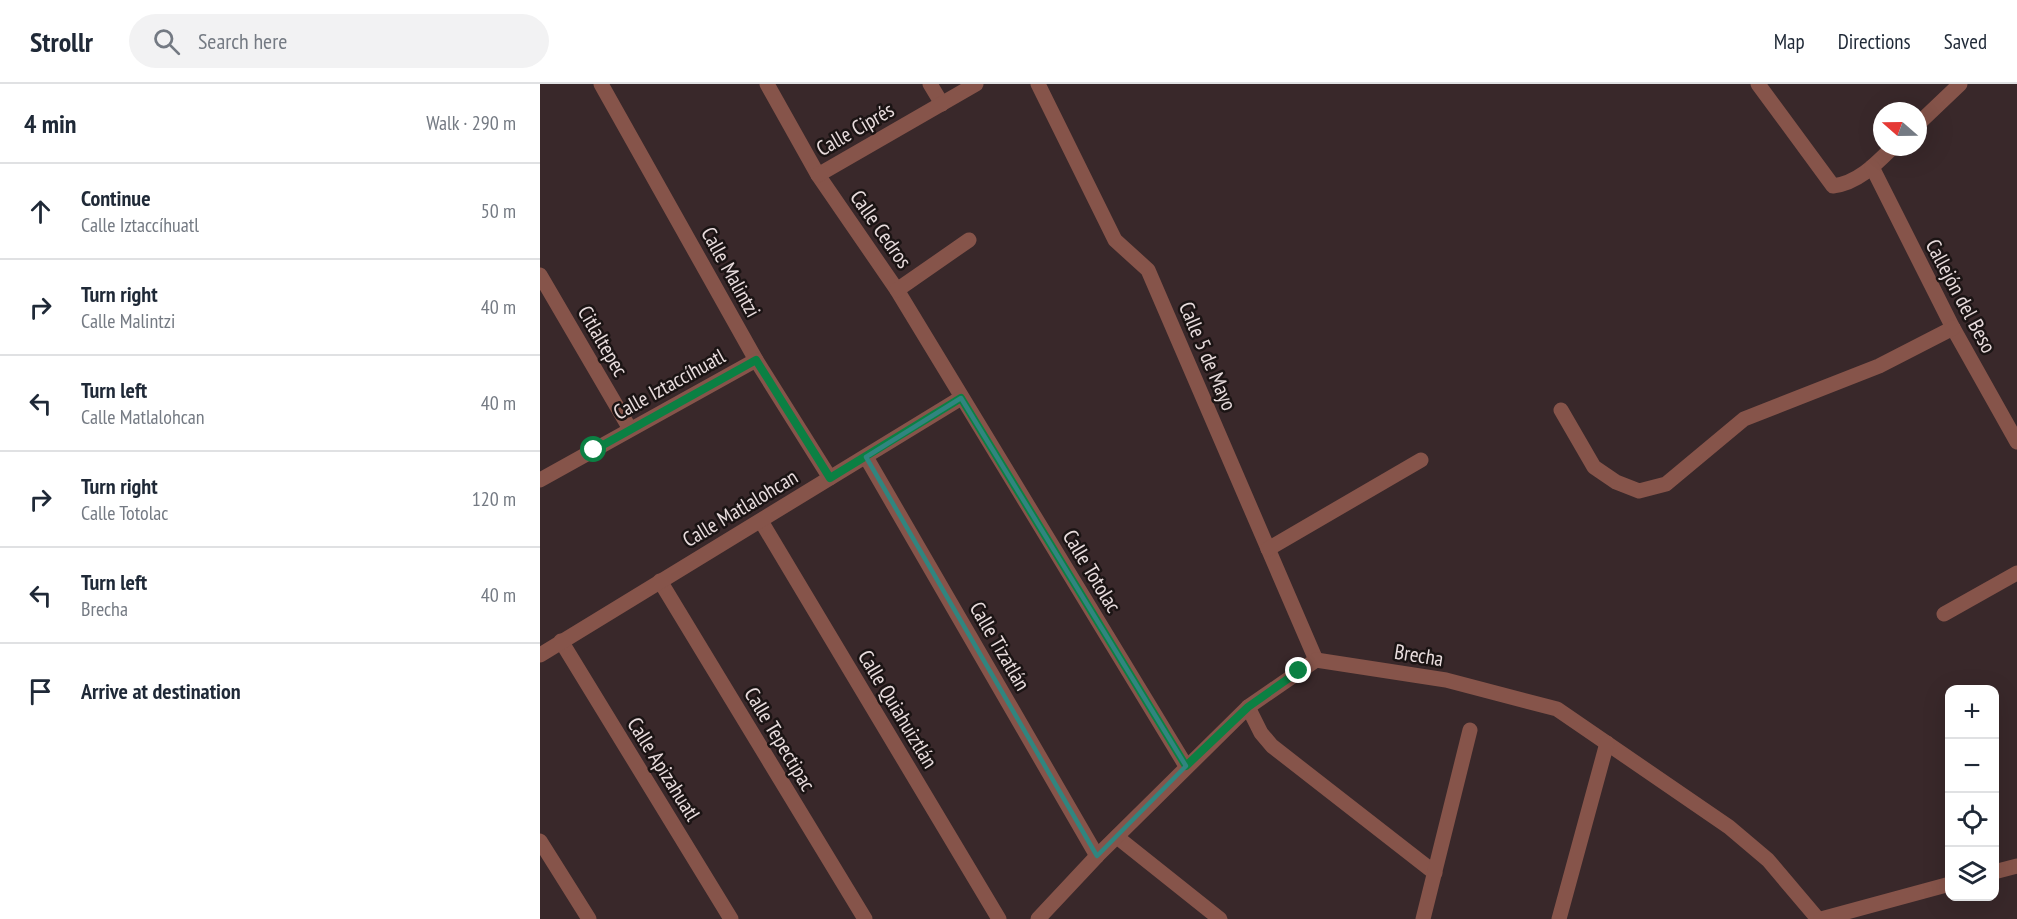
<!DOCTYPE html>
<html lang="en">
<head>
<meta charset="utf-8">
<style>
	:root { --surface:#fff; --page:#f2f2f3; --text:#1f2937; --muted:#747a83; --line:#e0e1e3 }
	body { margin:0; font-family:"PT Sans Narrow",sans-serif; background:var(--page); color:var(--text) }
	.controls { position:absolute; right:18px; bottom:18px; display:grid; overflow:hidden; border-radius:12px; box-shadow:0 6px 24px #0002 }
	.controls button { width:54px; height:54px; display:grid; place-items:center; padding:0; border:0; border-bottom:2px solid var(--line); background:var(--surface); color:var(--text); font:30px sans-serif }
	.compass { position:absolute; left:1333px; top:18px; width:54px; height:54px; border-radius:50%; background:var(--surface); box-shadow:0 6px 24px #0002; rotate:290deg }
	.stop { position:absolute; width:18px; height:18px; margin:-14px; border:4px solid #0b8043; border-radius:50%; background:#fff }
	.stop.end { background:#0b8043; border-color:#fff; box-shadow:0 2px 6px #0008 }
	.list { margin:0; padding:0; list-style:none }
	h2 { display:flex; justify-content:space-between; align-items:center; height:78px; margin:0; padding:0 24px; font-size:26px }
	h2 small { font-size:20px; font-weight:400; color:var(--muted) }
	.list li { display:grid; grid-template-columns:39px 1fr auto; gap:18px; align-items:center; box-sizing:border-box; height:96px; padding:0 24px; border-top:2px solid var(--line) }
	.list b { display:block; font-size:22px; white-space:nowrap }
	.list p { margin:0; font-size:20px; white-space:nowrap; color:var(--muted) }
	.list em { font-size:20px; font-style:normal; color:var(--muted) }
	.icon { flex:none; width:33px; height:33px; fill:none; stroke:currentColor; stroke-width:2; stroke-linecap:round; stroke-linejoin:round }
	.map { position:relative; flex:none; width:1477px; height:835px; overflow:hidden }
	header { display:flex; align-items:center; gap:36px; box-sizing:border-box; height:84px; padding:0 30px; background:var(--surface); border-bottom:2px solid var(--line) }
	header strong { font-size:28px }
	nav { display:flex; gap:33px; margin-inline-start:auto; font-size:21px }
	.search { width:420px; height:54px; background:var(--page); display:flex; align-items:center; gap:15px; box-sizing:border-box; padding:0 21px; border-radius:33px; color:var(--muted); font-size:22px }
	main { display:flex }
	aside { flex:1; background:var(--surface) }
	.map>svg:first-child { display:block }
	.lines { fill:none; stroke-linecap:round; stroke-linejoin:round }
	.minor { stroke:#86544a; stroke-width:15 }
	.route { stroke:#0b8043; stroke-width:8 }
	.marked { fill:none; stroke:#30857f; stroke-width:4.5; stroke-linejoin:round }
	.labels { text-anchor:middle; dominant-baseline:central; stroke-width:5; stroke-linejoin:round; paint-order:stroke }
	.street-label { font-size:21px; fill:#e8dcdd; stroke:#1b1414 }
</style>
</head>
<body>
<header>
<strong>Strollr</strong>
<div class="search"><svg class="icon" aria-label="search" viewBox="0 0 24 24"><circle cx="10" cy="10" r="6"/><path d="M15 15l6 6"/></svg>Search here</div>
<nav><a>Map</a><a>Directions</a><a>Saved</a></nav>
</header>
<main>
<aside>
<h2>4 min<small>Walk · 290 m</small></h2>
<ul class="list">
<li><svg class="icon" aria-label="ahead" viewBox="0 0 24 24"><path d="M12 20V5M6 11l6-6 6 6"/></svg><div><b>Continue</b><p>Calle Iztaccíhuatl</p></div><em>50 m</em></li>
<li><svg class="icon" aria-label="right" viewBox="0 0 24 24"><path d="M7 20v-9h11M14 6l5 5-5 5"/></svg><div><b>Turn right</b><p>Calle Malintzi</p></div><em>40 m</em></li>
<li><svg class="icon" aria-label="left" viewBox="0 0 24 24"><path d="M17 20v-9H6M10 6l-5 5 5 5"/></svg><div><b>Turn left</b><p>Calle Matlalohcan</p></div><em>40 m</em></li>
<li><svg class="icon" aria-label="right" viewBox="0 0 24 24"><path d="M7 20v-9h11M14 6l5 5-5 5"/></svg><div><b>Turn right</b><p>Calle Totolac</p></div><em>120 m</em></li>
<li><svg class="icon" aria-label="left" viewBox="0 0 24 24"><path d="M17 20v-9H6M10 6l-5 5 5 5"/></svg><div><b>Turn left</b><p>Brecha</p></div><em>40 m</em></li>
<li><svg class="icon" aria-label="arrive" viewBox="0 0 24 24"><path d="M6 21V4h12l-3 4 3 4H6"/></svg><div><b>Arrive at destination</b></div></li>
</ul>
</aside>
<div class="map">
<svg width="1477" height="835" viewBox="0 0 1477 835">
	<rect width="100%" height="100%" fill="#39282a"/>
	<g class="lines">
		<g class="minor">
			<path d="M61,0L216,276L290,394"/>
			<path d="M227,0L278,91L357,206L646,682"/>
			<path d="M390,0L402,20"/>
			<path d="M498,0L575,156L608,186L776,576"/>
			<path d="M1218,0L1293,102C1318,99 1336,80 1353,63"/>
			<path d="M1378,40L1420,0"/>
			<path d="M1332,83L1413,244L1477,358"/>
			<path d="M278,91L436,0"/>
			<path d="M0,191L90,345"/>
			<path d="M357,206L429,156"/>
			<path d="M1021,326L1054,383L1076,398L1099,407L1126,400L1204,335L1339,282L1413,244"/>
			<path d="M326,373L557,772"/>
			<path d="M0,396L216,276"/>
			<path d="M221,437L459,835"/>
			<path d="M728,465L881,376"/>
			<path d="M120,497L325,835"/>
			<path d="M1404,530L1477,489"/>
			<path d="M21,557L191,835"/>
			<path d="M0,571L421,314"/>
			<path d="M708,623L721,649L732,662L895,789"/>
			<path d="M577,753L680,835"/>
			<path d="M0,757L49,835"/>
			<path d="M1454,788L1477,782"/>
			<path d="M498,835L557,772L708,623L776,576L906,596L1017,625L1189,743L1228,776L1278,835"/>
			<path d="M883,835L930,646"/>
			<path d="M1019,835L1067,659"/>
			<path d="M1281,835L1410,800"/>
		</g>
	</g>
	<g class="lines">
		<path class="route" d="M54,366L216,276L290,394L421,314L646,682L708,623L759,587"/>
	</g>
	<path class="marked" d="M421,314L646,682L557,772L326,373Z"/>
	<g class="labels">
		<g class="street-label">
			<text transform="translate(315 45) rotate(-30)">Calle Ciprés</text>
			<text transform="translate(341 145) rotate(55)">Calle Cedros</text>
			<text transform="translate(191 188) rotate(61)">Calle Malintzi</text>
			<text transform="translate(1421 212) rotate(62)">Callejón del Beso</text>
			<text transform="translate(63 257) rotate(60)">Citlaltepec</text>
			<text transform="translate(668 272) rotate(67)">Calle 5 de Mayo</text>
			<text transform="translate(129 300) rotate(-29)">Calle Iztaccíhuatl</text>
			<text transform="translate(200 424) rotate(-31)">Calle Matlalohcan</text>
			<text transform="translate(552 487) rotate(59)">Calle Totolac</text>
			<text transform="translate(460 562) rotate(60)">Calle Tizatlán</text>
			<text transform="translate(879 571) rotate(9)">Brecha</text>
			<text transform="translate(358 625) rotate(59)">Calle Quiahuiztlán</text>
			<text transform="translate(240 655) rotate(59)">Calle Tepectipac</text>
			<text transform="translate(124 685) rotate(58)">Calle Apizahuatl</text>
		</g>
	</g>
</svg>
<div class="controls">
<button>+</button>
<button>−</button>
<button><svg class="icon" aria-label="locate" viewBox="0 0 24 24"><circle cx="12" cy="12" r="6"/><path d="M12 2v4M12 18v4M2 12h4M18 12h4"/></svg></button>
<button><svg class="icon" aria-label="layers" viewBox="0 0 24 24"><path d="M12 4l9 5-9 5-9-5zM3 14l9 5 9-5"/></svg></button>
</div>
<svg class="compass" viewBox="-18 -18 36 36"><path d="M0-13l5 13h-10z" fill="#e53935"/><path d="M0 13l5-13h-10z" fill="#747a83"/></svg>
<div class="stop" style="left:54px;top:366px"></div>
<div class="stop end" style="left:759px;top:587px"></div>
</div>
</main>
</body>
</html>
